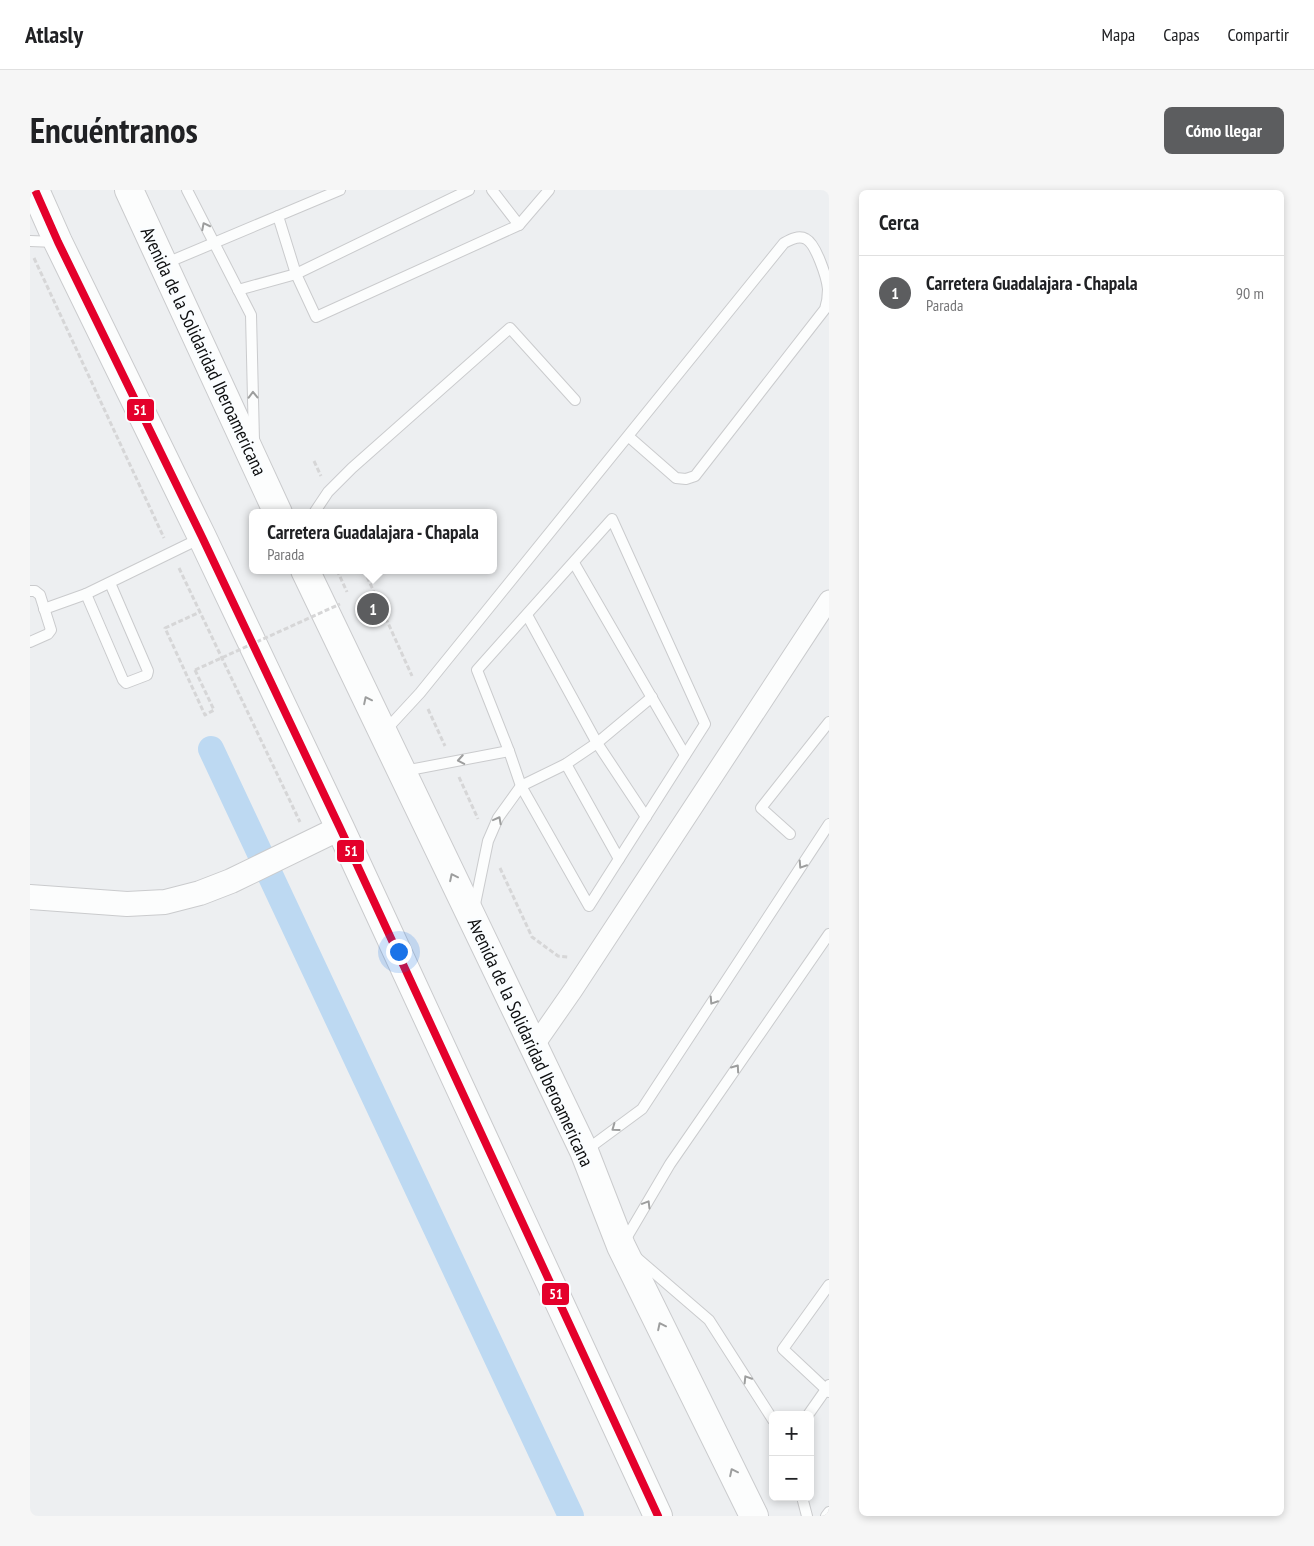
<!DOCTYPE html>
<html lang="es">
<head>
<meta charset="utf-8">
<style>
	:root { --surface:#fff; --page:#f6f6f6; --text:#202124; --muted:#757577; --line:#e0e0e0; --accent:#5c5d5f }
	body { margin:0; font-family:"PT Sans Narrow",sans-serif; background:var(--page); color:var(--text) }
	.controls { position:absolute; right:15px; bottom:15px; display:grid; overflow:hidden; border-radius:8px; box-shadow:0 2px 8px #0003 }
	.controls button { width:45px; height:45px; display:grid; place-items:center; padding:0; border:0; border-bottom:1px solid var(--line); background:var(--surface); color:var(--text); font:25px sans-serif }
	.you { position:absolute; left:368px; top:761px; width:18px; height:18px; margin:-12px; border:4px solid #fff; border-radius:50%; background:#1a73e8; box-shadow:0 0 0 8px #1a73e833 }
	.badge { display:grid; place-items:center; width:32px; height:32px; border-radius:50%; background:var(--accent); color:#fff; font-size:16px; font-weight:700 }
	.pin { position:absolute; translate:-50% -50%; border:2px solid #fff; box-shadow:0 1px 5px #0006 }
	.popup { position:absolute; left:219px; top:319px; width:248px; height:65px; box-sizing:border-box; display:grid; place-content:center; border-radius:8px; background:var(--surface); filter:drop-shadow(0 1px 4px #0005); font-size:16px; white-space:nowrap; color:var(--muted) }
	.popup b { font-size:19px; color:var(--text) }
	.popup::after { content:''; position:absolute; left:50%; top:100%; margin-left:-10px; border:10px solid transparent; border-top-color:var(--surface) }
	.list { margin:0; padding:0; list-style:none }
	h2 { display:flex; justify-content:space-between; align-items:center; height:65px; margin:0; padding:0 20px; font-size:21px }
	h2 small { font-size:16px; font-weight:400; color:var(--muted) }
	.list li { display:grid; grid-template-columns:32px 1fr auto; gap:15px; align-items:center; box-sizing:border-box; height:75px; padding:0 20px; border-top:1px solid var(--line) }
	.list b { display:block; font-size:19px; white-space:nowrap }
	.list p { margin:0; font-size:16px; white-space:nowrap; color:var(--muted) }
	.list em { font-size:16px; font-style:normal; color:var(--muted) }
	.map { position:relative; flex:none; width:799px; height:1326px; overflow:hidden; border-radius:8px }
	header { display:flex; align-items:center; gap:30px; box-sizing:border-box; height:70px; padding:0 25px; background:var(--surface); border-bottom:1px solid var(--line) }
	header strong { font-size:24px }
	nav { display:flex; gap:28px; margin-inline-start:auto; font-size:18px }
	.intro { display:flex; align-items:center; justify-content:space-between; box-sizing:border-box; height:120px; padding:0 30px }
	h1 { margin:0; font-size:35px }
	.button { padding:12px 22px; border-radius:8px; background:var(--accent); color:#fff; font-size:18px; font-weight:700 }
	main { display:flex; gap:30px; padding:0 30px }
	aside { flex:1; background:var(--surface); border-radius:8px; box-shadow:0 2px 8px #0003 }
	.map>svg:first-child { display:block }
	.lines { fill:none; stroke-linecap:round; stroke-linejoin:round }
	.canal { stroke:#bdd9f2; stroke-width:26 }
	.service-casing { stroke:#cacbcd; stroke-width:12 }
	.minor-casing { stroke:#cacbcd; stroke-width:21 }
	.tertiary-casing { stroke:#cacbcd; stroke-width:26 }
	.trunk-casing { stroke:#cacbcd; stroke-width:30 }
	.path { stroke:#d6d6d7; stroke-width:3; stroke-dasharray:5 2.5; stroke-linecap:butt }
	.service { stroke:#fcfdfd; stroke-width:10 }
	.minor { stroke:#fcfdfd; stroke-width:19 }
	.tertiary { stroke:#fcfdfd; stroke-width:24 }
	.trunk { stroke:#fcfdfd; stroke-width:28 }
	.path-bridge { stroke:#d6d6d7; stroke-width:3; stroke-dasharray:5 2.5; stroke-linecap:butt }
	.bus-1-casing { stroke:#fafdff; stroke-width:11 }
	.bus-1 { stroke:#e4002b; stroke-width:8 }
	.oneway { stroke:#9d9e9e }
	.labels { text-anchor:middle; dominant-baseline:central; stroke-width:5; stroke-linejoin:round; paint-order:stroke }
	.street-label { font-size:19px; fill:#0e0f10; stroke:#fafdff }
	.line-badge { stroke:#fafdff; stroke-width:2 }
	.badge-label { font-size:14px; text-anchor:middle; font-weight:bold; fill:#fff }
</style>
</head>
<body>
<header>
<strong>Atlasly</strong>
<nav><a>Mapa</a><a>Capas</a><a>Compartir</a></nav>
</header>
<div class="intro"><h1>Encuéntranos</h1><a class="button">Cómo llegar</a></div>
<main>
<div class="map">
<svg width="799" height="1326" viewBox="0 0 799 1326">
	<rect width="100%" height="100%" fill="#edeff1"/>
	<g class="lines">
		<path class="canal" d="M181,559L541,1326"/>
		<defs>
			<g id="service">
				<path d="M157,0L221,125L224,251"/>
				<path d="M310,0L248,26L266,84L286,127L489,35L519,0"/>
				<path d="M462,0L489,35"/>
				<path d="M0,51L26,52"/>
				<path d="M134,74L248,26"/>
				<path d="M208,100L266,84L439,0"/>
				<path d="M284,323L298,302L322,278L480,138L545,210"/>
				<path d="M582,329L675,534L559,716L491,596L479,561L447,480Z"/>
				<path d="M544,373L655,565"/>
				<path d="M80,393L118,481L117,485L96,493L93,490L56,404L171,348"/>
				<path d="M0,401H5L10,405L21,440L18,444L0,452"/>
				<path d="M14,419L56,404"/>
				<path d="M497,425L567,553L616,627"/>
				<path d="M354,542L390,503L754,53C761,49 769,45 776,49C786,54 797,88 798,99C798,106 797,113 795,119L665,286L656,289L646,288L598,246"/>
				<path d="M536,574L589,669"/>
				<path d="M374,581L479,561"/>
				<path d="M760,644L731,618L799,532"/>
				<path d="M444,719L458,651L468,628L491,596L536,574L567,553L622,507"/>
				<path d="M555,961L612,919L799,634"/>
				<path d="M594,1052L640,974L799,744"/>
				<path d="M607,1068L679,1130L743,1230"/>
				<path d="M799,1095L753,1159L799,1202"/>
				<path d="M778,1225L799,1195"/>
				<path d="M772,1307L777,1326"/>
				<path d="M796,1326L799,1322"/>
			</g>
			<path id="minor" d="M504,856L543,800L799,410"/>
			<path id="tertiary" d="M0,707L97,714L135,712L170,703L201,691L310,638"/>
			<g id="trunk">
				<path d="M5,0L28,52L172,347L310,638L628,1326"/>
				<path d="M99,0L248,323"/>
				<path d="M275,380L554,961L591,1056L724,1326"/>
			</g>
		</defs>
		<use href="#service" class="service-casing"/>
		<use href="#minor" class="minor-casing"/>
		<use href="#tertiary" class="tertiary-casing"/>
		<use href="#trunk" class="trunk-casing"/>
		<g class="path">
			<path d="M4,68L134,348"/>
			<path d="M284,271L291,286"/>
			<path d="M149,378L270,632"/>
			<path d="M307,380L317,402"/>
			<path d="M334,380L382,486"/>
			<path d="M165,480L184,520L175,525L135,438L170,422"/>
			<path d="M398,519L415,556"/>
			<path d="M429,587L448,629"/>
			<path d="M470,678L502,747L528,766L538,767"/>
		</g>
		<use href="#service" class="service"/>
		<use href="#minor" class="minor"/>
		<use href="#tertiary" class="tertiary"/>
		<use href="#trunk" class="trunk"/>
		<path class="path-bridge" d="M165,480L310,414"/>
		<defs>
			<path id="bus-1" d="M5,0L28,52L172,347L310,638L628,1326"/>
		</defs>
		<use href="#bus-1" class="bus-1-casing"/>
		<use href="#bus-1" class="bus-1"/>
	</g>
	<defs><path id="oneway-chevron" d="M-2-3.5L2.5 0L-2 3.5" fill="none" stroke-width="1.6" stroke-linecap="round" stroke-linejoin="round" transform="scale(1.25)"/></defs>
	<g class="oneway">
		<use href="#oneway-chevron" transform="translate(175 36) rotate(-117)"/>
		<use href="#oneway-chevron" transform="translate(223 205) rotate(-91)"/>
		<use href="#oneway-chevron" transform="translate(337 510) rotate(-116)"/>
		<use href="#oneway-chevron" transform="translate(431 570) rotate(170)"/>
		<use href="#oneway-chevron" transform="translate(468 630) rotate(-62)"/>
		<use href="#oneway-chevron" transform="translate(772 675) rotate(123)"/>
		<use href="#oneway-chevron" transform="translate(423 687) rotate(-116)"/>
		<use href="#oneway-chevron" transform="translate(683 811) rotate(123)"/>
		<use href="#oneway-chevron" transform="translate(706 878) rotate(-55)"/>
		<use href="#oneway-chevron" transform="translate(585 938) rotate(144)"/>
		<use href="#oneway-chevron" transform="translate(617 1014) rotate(-59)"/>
		<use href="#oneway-chevron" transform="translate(631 1136) rotate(-116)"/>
		<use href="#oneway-chevron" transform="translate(717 1189) rotate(-122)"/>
		<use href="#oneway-chevron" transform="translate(703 1282) rotate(-116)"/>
	</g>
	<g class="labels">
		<g class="street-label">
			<text transform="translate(174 161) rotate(65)">Avenida de la Solidaridad Iberoamericana</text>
			<text transform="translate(501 852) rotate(65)">Avenida de la Solidaridad Iberoamericana</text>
		</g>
	</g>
	<g class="line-badge">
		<rect x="96" y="208" width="29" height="24" rx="5" fill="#e4002b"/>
		<rect x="306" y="649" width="29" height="24" rx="5" fill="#e4002b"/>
		<rect x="511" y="1092" width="29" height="24" rx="5" fill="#e4002b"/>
	</g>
	<g class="badge-label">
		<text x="110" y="225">51</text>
		<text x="321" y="666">51</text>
		<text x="526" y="1109">51</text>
	</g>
</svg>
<div class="controls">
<button>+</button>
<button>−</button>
</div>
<div class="you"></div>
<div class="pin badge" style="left:343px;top:419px">1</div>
<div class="popup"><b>Carretera Guadalajara - Chapala</b>Parada</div>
</div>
<aside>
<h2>Cerca<small></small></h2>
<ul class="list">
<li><span class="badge">1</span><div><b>Carretera Guadalajara - Chapala</b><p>Parada</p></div><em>90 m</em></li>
</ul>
</aside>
</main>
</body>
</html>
